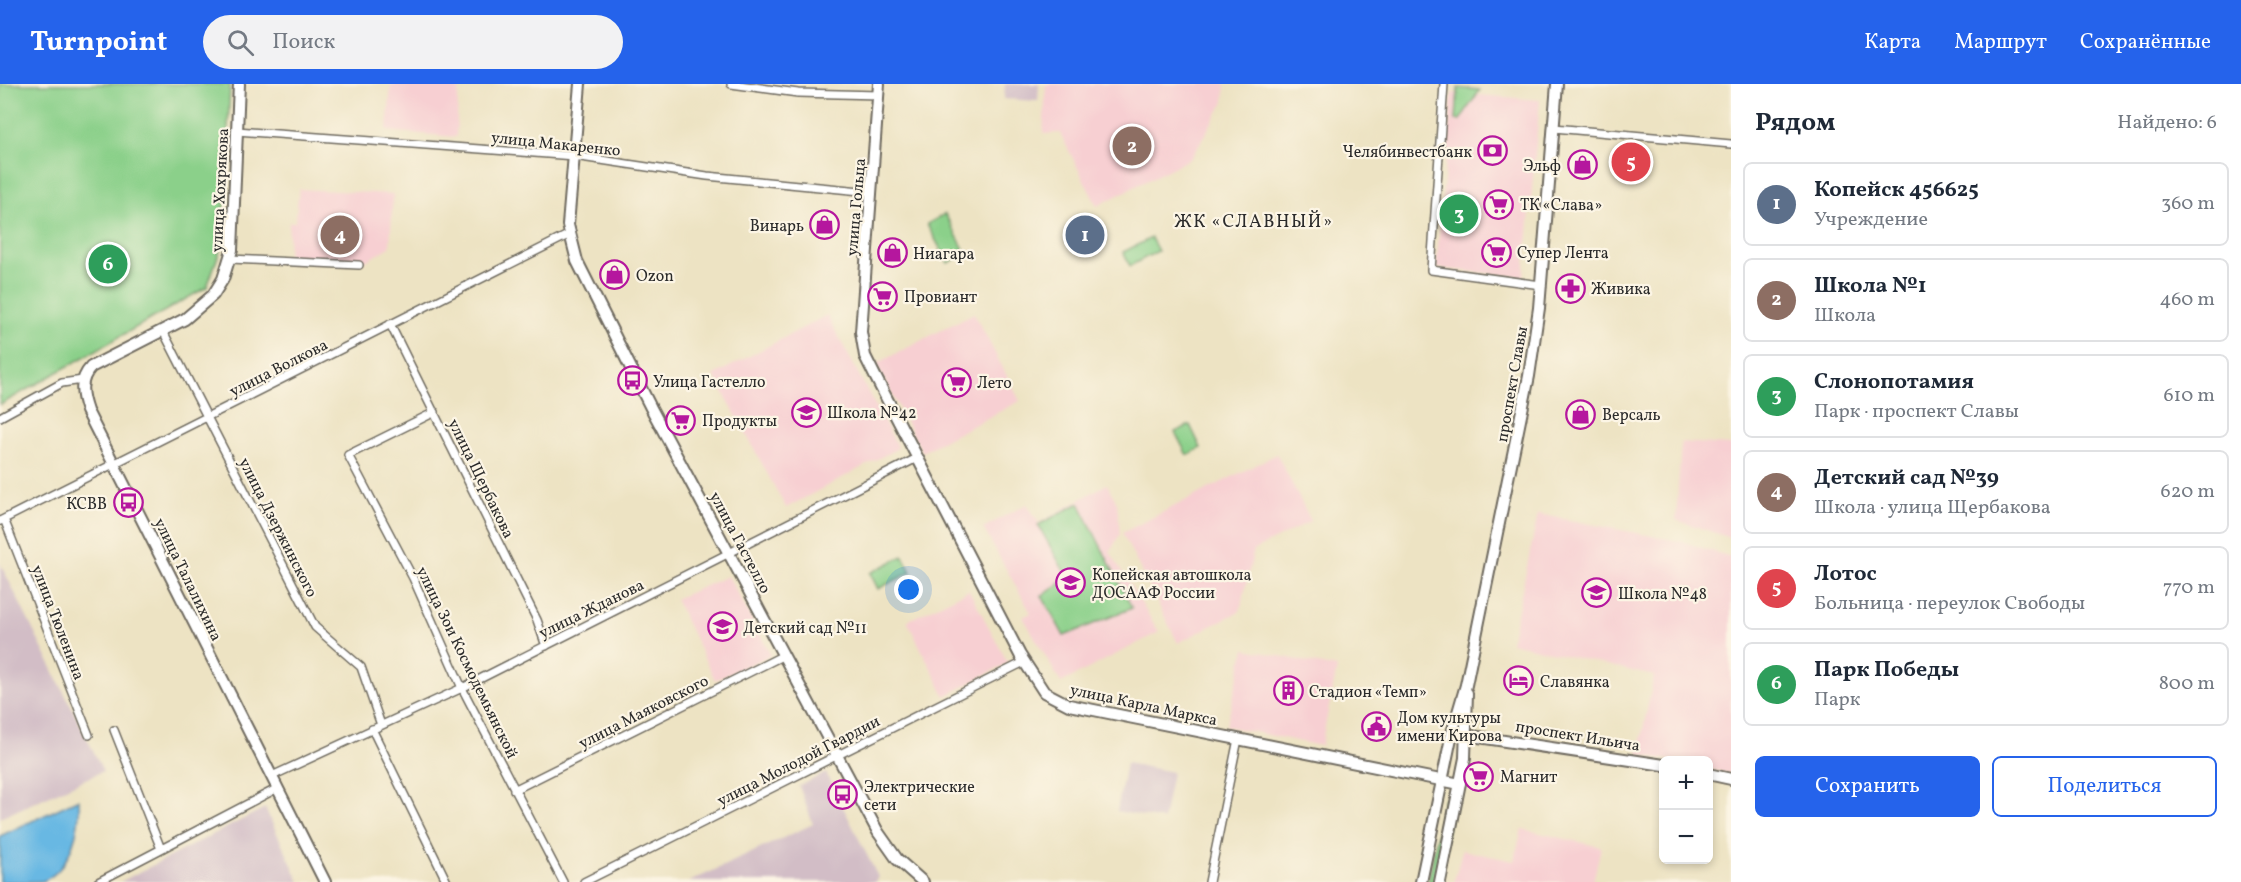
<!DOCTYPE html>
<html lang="ru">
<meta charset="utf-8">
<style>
:root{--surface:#fff;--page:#f2f2f3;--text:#1f2937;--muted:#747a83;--line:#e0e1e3;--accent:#2563eb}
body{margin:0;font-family:Vollkorn,serif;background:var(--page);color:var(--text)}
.controls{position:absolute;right:18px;bottom:18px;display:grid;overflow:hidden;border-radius:9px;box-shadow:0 3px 9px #0003}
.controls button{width:54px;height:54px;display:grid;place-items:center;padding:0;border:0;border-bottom:2px solid var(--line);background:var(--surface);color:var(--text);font:30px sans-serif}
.you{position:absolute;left:909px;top:506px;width:21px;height:21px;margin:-15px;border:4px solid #fff;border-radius:50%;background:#1a73e8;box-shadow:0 0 0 9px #1a73e833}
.badge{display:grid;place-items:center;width:39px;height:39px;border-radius:50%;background:var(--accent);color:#fff;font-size:20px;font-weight:700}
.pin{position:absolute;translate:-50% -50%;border:3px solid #fff;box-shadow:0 2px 6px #0006}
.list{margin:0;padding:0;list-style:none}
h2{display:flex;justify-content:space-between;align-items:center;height:78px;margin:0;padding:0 24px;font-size:26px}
h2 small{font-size:20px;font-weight:400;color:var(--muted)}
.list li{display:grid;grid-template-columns:39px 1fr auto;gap:18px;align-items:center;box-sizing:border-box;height:84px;margin:0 12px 12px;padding:0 12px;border:2px solid var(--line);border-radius:9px}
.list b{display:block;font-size:22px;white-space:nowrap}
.list p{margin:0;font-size:20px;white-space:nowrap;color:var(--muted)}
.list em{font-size:20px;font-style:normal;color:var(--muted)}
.actions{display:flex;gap:12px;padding:18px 24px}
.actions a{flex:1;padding:14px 0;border:2px solid var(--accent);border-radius:9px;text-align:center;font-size:21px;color:var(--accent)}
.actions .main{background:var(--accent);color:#fff}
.icon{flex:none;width:33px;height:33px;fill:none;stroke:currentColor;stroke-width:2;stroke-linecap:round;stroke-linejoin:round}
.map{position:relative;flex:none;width:1731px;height:798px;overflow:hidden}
header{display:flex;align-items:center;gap:36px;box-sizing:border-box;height:84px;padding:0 30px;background:var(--accent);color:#fff}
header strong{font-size:28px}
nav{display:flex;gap:33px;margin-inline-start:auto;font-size:21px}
.search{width:420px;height:54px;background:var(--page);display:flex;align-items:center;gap:15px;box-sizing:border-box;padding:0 21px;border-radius:33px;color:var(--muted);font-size:22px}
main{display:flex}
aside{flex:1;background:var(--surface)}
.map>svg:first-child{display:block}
</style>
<header>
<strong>Turnpoint</strong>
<div class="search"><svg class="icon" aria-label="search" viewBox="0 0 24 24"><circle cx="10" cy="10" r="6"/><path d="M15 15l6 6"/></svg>Поиск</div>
<nav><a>Карта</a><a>Маршрут</a><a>Сохранённые</a></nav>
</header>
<main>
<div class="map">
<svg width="1731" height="798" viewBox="0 0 1731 798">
<rect width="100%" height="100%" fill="#fcf5e5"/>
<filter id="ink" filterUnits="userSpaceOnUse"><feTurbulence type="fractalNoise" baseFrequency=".0167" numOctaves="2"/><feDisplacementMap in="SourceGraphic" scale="12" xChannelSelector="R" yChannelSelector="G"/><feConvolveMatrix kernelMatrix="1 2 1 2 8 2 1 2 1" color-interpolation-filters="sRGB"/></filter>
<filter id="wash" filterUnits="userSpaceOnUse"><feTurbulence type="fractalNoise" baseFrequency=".008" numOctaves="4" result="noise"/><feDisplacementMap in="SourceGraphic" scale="24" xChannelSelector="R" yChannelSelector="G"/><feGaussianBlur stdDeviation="1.35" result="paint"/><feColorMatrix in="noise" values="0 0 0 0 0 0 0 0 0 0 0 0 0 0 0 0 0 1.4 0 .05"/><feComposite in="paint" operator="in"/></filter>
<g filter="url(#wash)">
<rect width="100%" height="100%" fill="#ede3c3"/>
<path fill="#f7cfd2" d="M391,0H459L456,53L387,47Z
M1046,0H1225L1224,18L1191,74L1097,122L1060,49L1043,50Z
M1452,9L1540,16L1524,193L1436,184Z
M299,105L393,110L390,163L364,178L288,173L289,138H295Z
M974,229L1020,317L922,368L876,280Z
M827,231L898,364L786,424L714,291Z
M1681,358L1731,361V454L1676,436Z
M1277,370L1311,437L1254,466L1240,527L1178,559L1122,449Z
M1107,400L1117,419L1120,450L1110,468L1159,548L1061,599L1023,533L1031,529L983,444L1027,420L1039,439Z
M1538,430L1683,458L1731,473V690L1709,685L1708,676H1669L1638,670L1654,592L1511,559Z
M728,492L771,571L715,596L675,515Z
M969,506L1008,579L945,612L907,537Z
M1245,565L1337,584L1321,662L1226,642Z
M1522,745L1601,763L1593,798H1454L1462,766L1514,777Z"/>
<path fill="#d2bdc6" d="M1005,0H1039L1038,17L1004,15Z
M0,479L103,687L0,734Z
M1126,679L1172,688L1163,736L1117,727Z
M826,689L878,793L875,798H689L813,740L799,702Z
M265,724L300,798H120Z"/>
<path fill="#8bd08a" stroke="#5b7e5a" stroke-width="1.5" d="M0,0H230L223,158L207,203L0,321Z
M1458,4L1480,6L1460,36H1456Z
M945,130L966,169L948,179L927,140Z
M1151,154L1158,167L1130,182L1123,168Z
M1190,341L1201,364L1187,371L1175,348Z
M1079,419L1132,524L1064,552L1042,512L1068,494L1038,441Z
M903,472L911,488L878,505L870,489Z
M1444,715L1453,717L1437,798H1428Z"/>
<path fill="#68b8e3" stroke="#4a7287" stroke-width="1.5" d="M79,715C81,743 71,785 43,797C32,798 12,798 0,798V752Z"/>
</g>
<g filter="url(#ink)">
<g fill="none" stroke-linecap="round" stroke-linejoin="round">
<defs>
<path id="street" d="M731,0L798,9L879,11
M1444,0L1431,186L1541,201
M1554,44L1731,60
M237,47L574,72L707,92L871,108
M230,175L359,181
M390,240L537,536L546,562
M163,247L315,543L361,583L381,641
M435,328L348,371L413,494L462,604L563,798
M0,333L62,299L83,296
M4,435L89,651
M0,437L568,151
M372,645L447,798
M114,646L161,765
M272,692L462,604L919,373
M514,706L784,571
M98,798L278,704
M584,798L1024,578
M1209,798L1238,655"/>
<path id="secondary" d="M239,0L232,166L223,195L213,211L185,235L91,283C79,296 81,310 87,327L325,798
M580,0L568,141L577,177L651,324L878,748L897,775L923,798
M879,0L861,248L865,272L875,292L1020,571L1044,608L1069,621L1460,700
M1452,649L1664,681
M1708,690L1731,695
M1421,798L1452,649L1466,601L1529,292L1539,224L1557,0
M1440,798L1465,674L1467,609"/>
</defs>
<use href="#street" stroke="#6f6b60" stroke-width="10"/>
<use href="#secondary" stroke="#6f6b60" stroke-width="14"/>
<use href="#street" stroke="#fff" stroke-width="7"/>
<use href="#secondary" stroke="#fff" stroke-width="10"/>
</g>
</g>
<defs>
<symbol id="bank-ring" viewBox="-11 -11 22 22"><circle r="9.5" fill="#fcf5e5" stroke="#b5179e" stroke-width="1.5"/><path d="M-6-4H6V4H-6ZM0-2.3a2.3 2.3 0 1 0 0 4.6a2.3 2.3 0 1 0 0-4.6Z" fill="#b5179e"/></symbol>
<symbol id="shop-ring" viewBox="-11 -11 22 22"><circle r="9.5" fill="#fcf5e5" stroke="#b5179e" stroke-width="1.5"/><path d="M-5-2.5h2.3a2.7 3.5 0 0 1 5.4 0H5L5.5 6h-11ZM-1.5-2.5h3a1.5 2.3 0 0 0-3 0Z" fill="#b5179e"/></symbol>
<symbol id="supermarket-ring" viewBox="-11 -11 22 22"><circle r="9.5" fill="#fcf5e5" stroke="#b5179e" stroke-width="1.5"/><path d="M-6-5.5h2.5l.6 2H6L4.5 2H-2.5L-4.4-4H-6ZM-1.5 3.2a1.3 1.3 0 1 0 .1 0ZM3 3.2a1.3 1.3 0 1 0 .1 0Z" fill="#b5179e"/></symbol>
<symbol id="pharmacy-ring" viewBox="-11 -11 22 22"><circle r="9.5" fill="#fcf5e5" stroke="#b5179e" stroke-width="1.5"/><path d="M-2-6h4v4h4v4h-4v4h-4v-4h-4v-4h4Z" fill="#b5179e"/></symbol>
<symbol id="bus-ring" viewBox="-11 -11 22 22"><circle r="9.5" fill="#fcf5e5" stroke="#b5179e" stroke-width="1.5"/><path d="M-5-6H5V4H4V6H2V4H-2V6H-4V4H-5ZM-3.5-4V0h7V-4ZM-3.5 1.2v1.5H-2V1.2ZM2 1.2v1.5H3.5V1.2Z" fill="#b5179e"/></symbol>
<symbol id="school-ring" viewBox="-11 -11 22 22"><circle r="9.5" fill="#fcf5e5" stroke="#b5179e" stroke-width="1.5"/><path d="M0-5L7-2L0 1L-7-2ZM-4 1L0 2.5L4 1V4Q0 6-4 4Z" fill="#b5179e"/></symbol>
<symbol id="university-ring" viewBox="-11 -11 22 22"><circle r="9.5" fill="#fcf5e5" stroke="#b5179e" stroke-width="1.5"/><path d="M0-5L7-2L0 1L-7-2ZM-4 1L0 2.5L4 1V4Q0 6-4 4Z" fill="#b5179e"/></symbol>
<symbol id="hotel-ring" viewBox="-11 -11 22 22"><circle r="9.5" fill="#fcf5e5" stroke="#b5179e" stroke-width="1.5"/><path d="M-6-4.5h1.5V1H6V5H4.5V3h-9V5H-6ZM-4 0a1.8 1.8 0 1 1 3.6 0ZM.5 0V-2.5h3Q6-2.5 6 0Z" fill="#b5179e"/></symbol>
<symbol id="building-ring" viewBox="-11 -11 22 22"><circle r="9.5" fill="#fcf5e5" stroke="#b5179e" stroke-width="1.5"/><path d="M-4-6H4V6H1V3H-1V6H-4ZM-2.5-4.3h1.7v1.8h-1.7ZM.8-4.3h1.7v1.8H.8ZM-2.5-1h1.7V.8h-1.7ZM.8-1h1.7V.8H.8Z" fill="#b5179e"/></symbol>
<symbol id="civic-ring" viewBox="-11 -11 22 22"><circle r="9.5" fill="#fcf5e5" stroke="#b5179e" stroke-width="1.5"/><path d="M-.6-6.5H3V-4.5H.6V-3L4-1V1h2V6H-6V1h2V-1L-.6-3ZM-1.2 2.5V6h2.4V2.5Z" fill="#b5179e"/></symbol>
</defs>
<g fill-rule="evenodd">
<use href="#bank-ring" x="1476" y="50" width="33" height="33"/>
<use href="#shop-ring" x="1566" y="64" width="33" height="33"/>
<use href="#supermarket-ring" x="1482" y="104" width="33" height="33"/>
<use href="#shop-ring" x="808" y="124" width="33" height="33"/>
<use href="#supermarket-ring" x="1480" y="152" width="33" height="33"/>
<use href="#shop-ring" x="876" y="152" width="33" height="33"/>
<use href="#shop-ring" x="598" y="174" width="33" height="33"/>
<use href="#pharmacy-ring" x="1554" y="188" width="33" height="33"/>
<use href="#supermarket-ring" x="866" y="196" width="33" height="33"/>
<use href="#bus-ring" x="616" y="280" width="33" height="33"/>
<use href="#supermarket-ring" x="940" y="282" width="33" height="33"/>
<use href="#school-ring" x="790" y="312" width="33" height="33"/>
<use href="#shop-ring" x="1564" y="314" width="33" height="33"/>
<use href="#supermarket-ring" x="664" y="320" width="33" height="33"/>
<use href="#bus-ring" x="112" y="402" width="33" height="33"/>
<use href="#university-ring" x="1054" y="482" width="33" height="33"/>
<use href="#school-ring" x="1580" y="492" width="33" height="33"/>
<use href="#school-ring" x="706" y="526" width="33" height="33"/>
<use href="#hotel-ring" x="1502" y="580" width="33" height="33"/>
<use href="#building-ring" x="1272" y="590" width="33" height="33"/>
<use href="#civic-ring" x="1360" y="626" width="33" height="33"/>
<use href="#supermarket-ring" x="1462" y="676" width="33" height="33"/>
<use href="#bus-ring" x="826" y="694" width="33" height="33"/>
</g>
<g text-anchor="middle" stroke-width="4.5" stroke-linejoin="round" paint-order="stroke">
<g font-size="16" fill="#2b2b2b" stroke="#fcf5e5">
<text transform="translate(556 59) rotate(6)" y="6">улица Макаренко</text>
<text transform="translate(219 106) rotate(-87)" y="6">улица Хохрякова</text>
<text transform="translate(855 123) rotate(-85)" y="6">улица Гольца</text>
<text transform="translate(278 283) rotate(-27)" y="6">улица Волкова</text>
<text transform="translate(1511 300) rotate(-80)" y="6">проспект Славы</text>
<text transform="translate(482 394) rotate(64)" y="6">улица Щербакова</text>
<text transform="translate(279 443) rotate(63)" y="6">улица Дзержинского</text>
<text transform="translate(741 458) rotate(62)" y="6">улица Гастелло</text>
<text transform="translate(189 495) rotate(64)" y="6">улица Талалихина</text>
<text transform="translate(591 524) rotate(-26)" y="6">улица Жданова</text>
<text transform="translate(59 538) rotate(69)" y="6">улица Тюленина</text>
<text transform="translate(468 578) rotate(64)" y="6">улица Зои Космодемьянской</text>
<text transform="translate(1144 620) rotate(12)" y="6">улица Карла Маркса</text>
<text transform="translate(643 627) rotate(-27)" y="6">улица Маяковского</text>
<text transform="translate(1578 651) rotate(9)" y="6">проспект Ильича</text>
<text transform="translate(798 676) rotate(-27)" y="6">улица Молодой Гвардии</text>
</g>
<g font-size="16" fill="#2b2b2b" stroke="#fcf5e5" text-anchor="start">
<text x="1472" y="73" text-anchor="end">Челябинвестбанк</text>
<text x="1561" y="87" text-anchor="end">Эльф</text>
<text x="1520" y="126">ТК «Слава»</text>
<text x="804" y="147" text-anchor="end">Винарь</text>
<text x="1517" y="174">Супер Лента</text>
<text x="913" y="175">Ниагара</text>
<text x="636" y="197">Ozon</text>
<text x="1591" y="210">Живика</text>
<text x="904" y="218">Провиант</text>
<text x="653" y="303">Улица Гастелло</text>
<text x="977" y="304">Лето</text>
<text x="827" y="334">Школа №42</text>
<text x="1602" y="336">Версаль</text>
<text x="702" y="342">Продукты</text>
<text x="107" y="425" text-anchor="end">КСВВ</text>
<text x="1092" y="496">Копейская автошкола<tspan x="1092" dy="18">ДОСААФ России</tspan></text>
<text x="1618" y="515">Школа №48</text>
<text x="743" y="549">Детский сад №11</text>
<text x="1540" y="603">Славянка</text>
<text x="1309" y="613">Стадион «Темп»</text>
<text x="1397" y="639">Дом культуры<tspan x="1397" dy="18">имени Кирова</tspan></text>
<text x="1500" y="698">Магнит</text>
<text x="864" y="708">Электрические<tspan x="864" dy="18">сети</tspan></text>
</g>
<g font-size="18" letter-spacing="1.5" fill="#2b2b2b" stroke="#fcf5e5">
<text x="1254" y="143">ЖК «СЛАВНЫЙ»</text>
</g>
</g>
</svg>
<div class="controls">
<button>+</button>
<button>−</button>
</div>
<div class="you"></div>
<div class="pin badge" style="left:1085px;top:151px;background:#5c6f8a">1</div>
<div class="pin badge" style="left:1132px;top:62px;background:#8d6e63">2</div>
<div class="pin badge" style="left:1459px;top:130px;background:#2e9e5b">3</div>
<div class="pin badge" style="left:340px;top:151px;background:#8d6e63">4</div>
<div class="pin badge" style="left:1631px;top:78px;background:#e0444e">5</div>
<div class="pin badge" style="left:108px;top:180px;background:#2e9e5b">6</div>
</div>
<aside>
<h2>Рядом<small>Найдено: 6</small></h2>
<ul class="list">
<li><span class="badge" style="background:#5c6f8a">1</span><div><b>Копейск 456625</b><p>Учреждение</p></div><em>360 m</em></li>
<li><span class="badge" style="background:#8d6e63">2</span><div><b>Школа №1</b><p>Школа</p></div><em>460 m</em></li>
<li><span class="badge" style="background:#2e9e5b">3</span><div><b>Слонопотамия</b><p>Парк · проспект Славы</p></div><em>610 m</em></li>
<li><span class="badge" style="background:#8d6e63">4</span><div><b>Детский сад №39</b><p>Школа · улица Щербакова</p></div><em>620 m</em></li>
<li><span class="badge" style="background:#e0444e">5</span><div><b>Лотос</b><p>Больница · переулок Свободы</p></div><em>770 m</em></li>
<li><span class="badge" style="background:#2e9e5b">6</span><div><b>Парк Победы</b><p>Парк</p></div><em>800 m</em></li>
</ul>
<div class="actions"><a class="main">Сохранить</a><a>Поделиться</a></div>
</aside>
</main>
